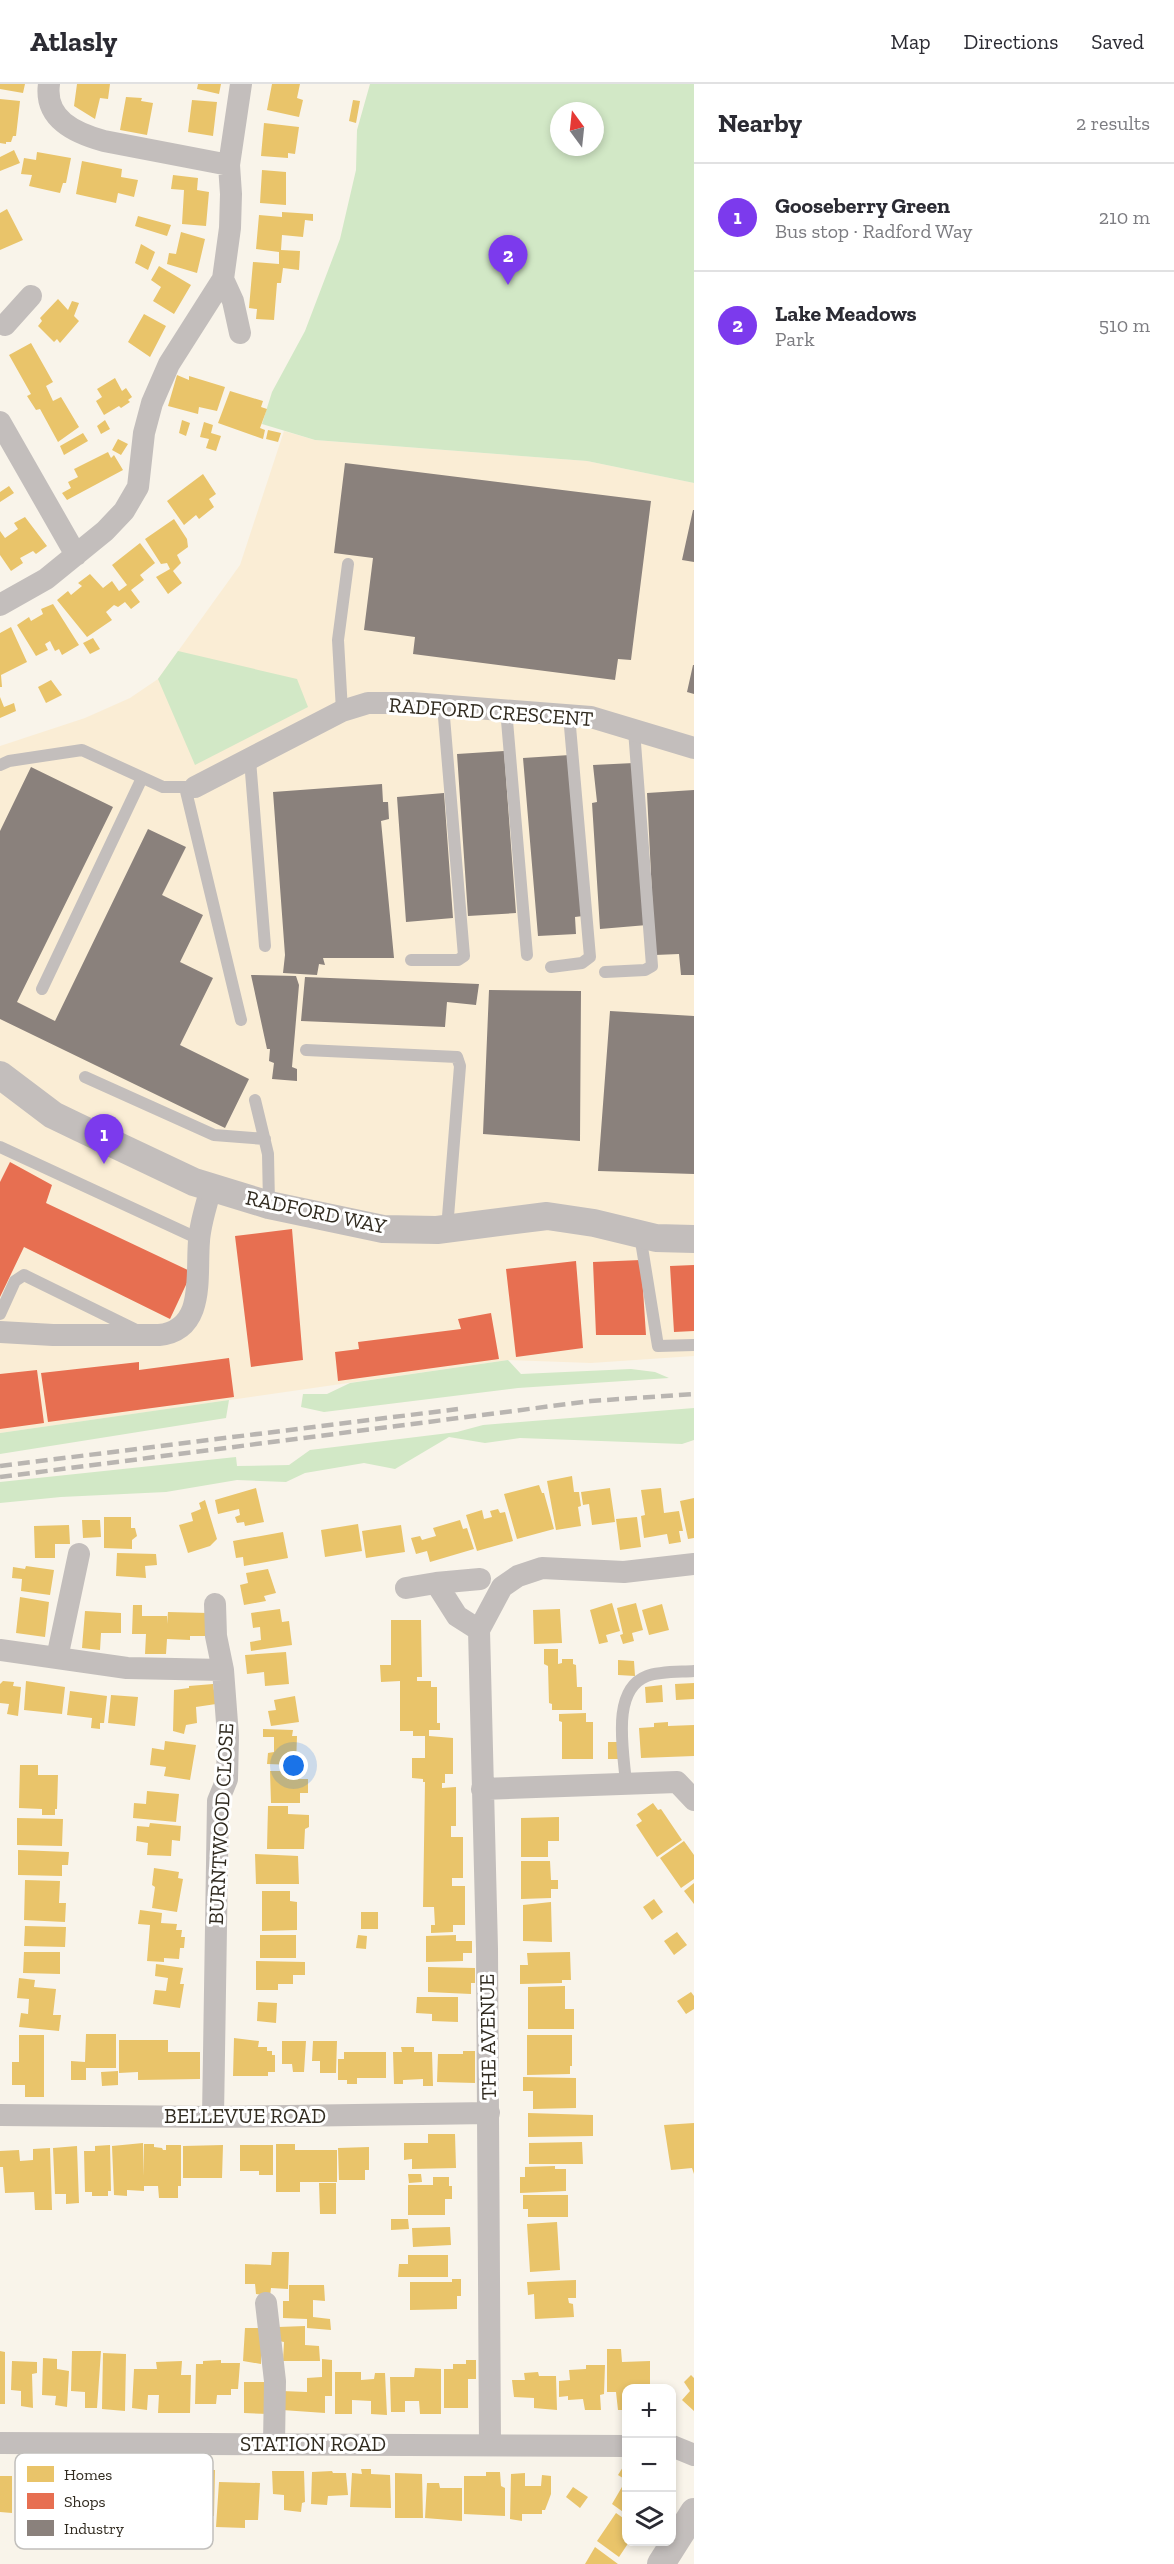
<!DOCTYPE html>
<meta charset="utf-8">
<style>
:root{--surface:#fff;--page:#f7f7f7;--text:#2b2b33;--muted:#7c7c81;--line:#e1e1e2;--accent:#7c3aed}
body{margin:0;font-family:"Zilla Slab",serif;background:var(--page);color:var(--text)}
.controls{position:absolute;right:18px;bottom:18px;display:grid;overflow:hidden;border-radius:12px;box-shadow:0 3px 9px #0003}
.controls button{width:54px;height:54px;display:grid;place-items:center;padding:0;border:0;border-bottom:2px solid var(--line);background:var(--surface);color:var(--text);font:30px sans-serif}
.compass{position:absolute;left:550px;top:18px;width:54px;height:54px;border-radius:50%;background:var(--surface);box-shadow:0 3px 9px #0003;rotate:345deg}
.you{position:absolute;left:294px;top:1682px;width:21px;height:21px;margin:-15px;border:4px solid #fff;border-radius:50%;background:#1a73e8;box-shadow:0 0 0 9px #1a73e833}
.badge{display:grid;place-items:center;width:39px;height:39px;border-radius:50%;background:var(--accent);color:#fff;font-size:20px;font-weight:700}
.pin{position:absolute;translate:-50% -50px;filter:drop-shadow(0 2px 3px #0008)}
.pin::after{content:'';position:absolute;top:32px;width:21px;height:18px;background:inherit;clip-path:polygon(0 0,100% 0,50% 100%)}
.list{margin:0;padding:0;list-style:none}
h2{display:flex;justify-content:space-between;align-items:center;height:78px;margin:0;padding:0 24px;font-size:26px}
h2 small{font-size:20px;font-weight:400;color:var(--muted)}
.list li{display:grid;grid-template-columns:39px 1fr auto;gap:18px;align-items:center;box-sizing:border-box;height:108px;padding:0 24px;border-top:2px solid var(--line)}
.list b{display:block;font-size:22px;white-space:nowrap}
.list p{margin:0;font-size:20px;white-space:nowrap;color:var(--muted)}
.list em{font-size:20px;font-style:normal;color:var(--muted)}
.icon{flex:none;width:33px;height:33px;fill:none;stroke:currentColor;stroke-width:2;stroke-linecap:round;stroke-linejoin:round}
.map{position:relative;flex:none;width:694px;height:2480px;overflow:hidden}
header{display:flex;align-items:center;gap:36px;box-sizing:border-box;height:84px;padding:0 30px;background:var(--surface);border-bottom:2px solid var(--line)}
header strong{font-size:28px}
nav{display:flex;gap:33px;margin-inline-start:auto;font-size:21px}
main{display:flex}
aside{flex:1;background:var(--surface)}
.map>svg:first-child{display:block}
</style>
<header>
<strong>Atlasly</strong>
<nav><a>Map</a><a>Directions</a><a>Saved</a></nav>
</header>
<main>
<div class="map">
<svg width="694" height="2480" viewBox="0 0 694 2480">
<rect width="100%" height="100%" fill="#f9f4ea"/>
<path fill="#faedd5" d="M284,347L315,356L587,377L694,399V1272L591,1279L508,1276L0,1349V662L85,634L130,614L158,595L240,481Z"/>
<path fill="#d2e8c6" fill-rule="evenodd" d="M370,0H694V399L587,377L315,356L262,340L272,308L305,247L340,155L356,86L357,46ZM559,27H595V63H559Z
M178,567L297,595L308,623L195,681L158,595Z
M508,1276L521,1290L631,1285L655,1288L669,1294L518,1304L324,1328L301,1323L303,1310H327L350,1299Z
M229,1316L226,1334L0,1370V1349Z
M694,1324V1356L682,1360L520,1354L485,1359L449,1353L395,1385L364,1379L305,1389L286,1398L237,1396L166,1408L61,1413L0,1419V1398L236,1373L237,1382L289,1381L310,1366L457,1348L483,1341Z"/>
<path fill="#e9c46a" d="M0,0H25L23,9L0,5Z
M77,0H110L108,15L100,14L95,35L74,22Z
M198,0H221L219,10L197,5Z
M272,0H300L297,14L303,16L299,33L267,26Z
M126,13L142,14L141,17L153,19L147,51L120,46Z
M0,15L20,17L16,52H13L11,58H6V60L0,59Z
M192,16L217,18L213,52L188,48Z
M353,16L360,17L356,39L349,37Z
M264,39L299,43L295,70L288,69V74L261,72Z
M14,66L20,79L0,87V73Z
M37,68L71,74L66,99H63L60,109L29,102L32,91L21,90L24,74L36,76Z
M82,77L122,85L121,93L138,96L134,113L118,109L116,119L76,110Z
M262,86L286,88V121L260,119Z
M173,91L198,94L197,106L209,108L206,142L182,140L184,106L171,105Z
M7,125L23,156L0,166V129Z
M282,128L313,130V137L305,136L303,153L282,151L281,166L300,167L299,186L283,184L281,199H277L274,236L256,235L257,225L249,224L253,178L279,180V168L256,165L259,131L282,133Z
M138,132L171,141L167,152L135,142Z
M181,148L205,155L197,189L167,180L169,169L176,170Z
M141,160L155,168L148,186L135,179Z
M159,182L191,201L174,230L153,217L161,203L151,196Z
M58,215L68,226L72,217L79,219L74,232L79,237L60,259L57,255L54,258L38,242L42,237L40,234Z
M144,230L166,242L150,273L128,258Z
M31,259L53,298L46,302L53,317L61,313L79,343L58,358L40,325L36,326L27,312L31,310L9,271Z
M177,291L189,296V292L225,303L217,327L199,323L198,330L168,322Z
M115,294L122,307L126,304L132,313L128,316L130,318L121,324L119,322L104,331L96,317L102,313L97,305Z
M230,307L263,317L261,323L267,325L260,344L265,346L263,355L218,339Z
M105,336L110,345L101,350L97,342Z
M182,336L190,339L186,352L179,349Z
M204,338L213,341L211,349L221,352L216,367L206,364L209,355L200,353Z
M268,346L281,349L278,358L266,355Z
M83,349L88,357L64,371L60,362Z
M118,355L128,360L121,371L112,366Z
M108,368L111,374L114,371L123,386L67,416L62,409L71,404L68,398L78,393L74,385Z
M203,390L216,410L209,415L214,423L199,435L196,431L184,441L167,417Z
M9,402L14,409L0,418V408Z
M25,433L47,462L36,470L33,467L20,474L23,479L11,487L0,471V447L5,454L18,445L14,439Z
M174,435L187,455L188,463L177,471L181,479L173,487L182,499L168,510L156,493L170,485L167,479L161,480L145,455Z
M140,459L155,479L140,491L144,496L131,506L140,518L131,525L125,518L118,523L114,521L106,528L112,536L87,553L57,516L68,507L71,511L82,502L78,499L90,490L103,504L112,497L119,507L127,501L112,481Z
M53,520L79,561L62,571L59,565L55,567L50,557L45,560L48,566L36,572L17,541L29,533L31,537L43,530L41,525Z
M11,543L27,578L1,591L2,603H0V549Z
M93,554L100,565L90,570L83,559Z
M51,596L62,611L46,619L38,603Z
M0,613L4,623L14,619L16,627L0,634Z
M572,1392L574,1408H579L581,1422L578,1423L581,1442L556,1446L547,1397Z
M539,1401L542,1409H544L554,1445L517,1455L504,1410Z
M256,1404L264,1438L245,1442L244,1438L237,1439L235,1433L240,1431L239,1425L218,1430L215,1416Z
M610,1404L615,1438L592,1441L589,1420L583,1421L581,1408Z
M661,1404L664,1429L679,1427L683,1447H679L681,1458L669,1460L667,1450L644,1454L641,1432L645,1431L641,1406Z
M694,1414V1454L688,1455L680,1417Z
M205,1416L217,1455L210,1462L188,1469L179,1441L193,1437L191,1429L201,1425L199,1419Z
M498,1425L500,1429L505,1428L513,1457L477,1467L466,1431L482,1426L484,1435L492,1433L490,1427Z
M104,1433H131V1444H135L137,1452L132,1456V1465L104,1464Z
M637,1433L641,1463L620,1466L616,1435Z
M82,1436H100L101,1453L83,1454Z
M460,1436L463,1445L467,1444L474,1465L430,1478L427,1467L416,1470L411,1454L420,1452L422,1456L436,1452L433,1444Z
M358,1440L362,1467L325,1473L321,1446Z
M69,1441L70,1460H55V1474H35L34,1442Z
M401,1441L405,1468L366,1474L362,1447Z
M283,1448L288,1474L244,1482L243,1473L236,1474L233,1457Z
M117,1469L156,1470L157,1481L145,1482L146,1494L116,1492Z
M26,1482L54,1486L50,1511L21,1507L22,1495L12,1494L13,1483L25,1485Z
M268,1485L276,1509L264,1512L266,1517L244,1521L240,1501L248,1499L246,1489Z
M20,1513L49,1518L45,1553L16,1549Z
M612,1519L620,1547L606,1551L608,1558L599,1560L590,1526Z
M636,1519L643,1546L632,1549L634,1557L623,1560L620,1551L623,1550L617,1524Z
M662,1520L669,1546L649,1551L642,1526Z
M133,1521H142V1532H167V1540L168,1528L208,1529L207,1552H190V1556L167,1555L166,1570H145L146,1550H132Z
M280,1525L282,1538L289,1537L292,1561L251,1567L250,1558L261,1556L260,1543L253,1544L251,1529Z
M560,1525L562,1559L534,1560L533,1526Z
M85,1527L121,1529V1549H101L100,1566L82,1564Z
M391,1536H421L422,1593H417V1597H431V1603H437V1639H440V1646H429V1652L453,1654V1690H445V1699H442V1704L456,1703V1742H451V1753H463V1794H452V1802H465V1841H453V1848L431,1849V1841H435L434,1823H423L425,1698H423V1695L412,1694V1674H425V1652H413V1647H400V1597L381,1598L380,1581H391Z
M544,1565H558V1580L562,1579V1575H573V1580L576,1581L577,1603H582V1626H552V1620L549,1619L548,1582L544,1580Z
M286,1568L289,1600L265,1602L264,1588L247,1590L245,1571Z
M618,1576L634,1577L635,1592L618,1591Z
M3,1597L14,1598L13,1602L21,1603L18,1632L7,1630L9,1620L0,1619V1600Z
M26,1597L65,1603L62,1630L24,1626Z
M694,1599V1615L676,1616L675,1600Z
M213,1600L216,1620L196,1623L197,1639L186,1641L184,1650L173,1647L174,1606L189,1604V1602Z
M662,1601L663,1618L646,1619L645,1603Z
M70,1607L107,1612L104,1639H100V1645L91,1644L92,1634L67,1631Z
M111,1611L138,1613L135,1642L108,1639Z
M295,1612L299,1638L271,1642L268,1627L276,1626L274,1616Z
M586,1629V1638H593V1675H562V1638L559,1637V1630Z
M668,1638V1642L694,1641V1672L641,1674L639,1644L654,1643V1639Z
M263,1645L293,1646L292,1652H297L296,1681L267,1680L268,1669L274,1668V1653H263Z
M165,1657L196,1661L190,1696L164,1692L166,1683L150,1681L152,1664L164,1666Z
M608,1658H618V1675H608Z
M20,1681H38V1691H58L57,1725H55V1731H42V1725L19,1724Z
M270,1687H300V1695H308V1709H300V1719H271Z
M147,1707L179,1710L176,1738L133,1734L134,1719L146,1720Z
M653,1719L658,1726L661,1725L682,1756L657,1773L636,1741L642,1737L637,1730Z
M268,1722H288V1730L309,1731V1743L305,1745L304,1765H267Z
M559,1733V1757H548V1773H521V1734Z
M17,1734L63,1735L62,1762L17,1761Z
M150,1739L181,1742L180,1757L172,1756L171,1772L147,1771L148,1759L136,1757L137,1742L149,1743Z
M684,1757L694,1771V1795L681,1804L660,1774Z
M18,1766L69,1768L68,1781H62V1792L18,1791Z
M255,1770L298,1772L299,1800H256Z
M521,1777H550L551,1796H558V1805H551V1814L521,1815Z
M154,1784L179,1788L178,1794L183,1795L177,1828L152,1824L155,1803L152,1801Z
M25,1796L60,1797L59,1819H66L65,1838L24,1836Z
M694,1799V1820L684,1807Z
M262,1807H290V1817L297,1818V1846L262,1847Z
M654,1815L663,1828L652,1836L643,1823Z
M551,1818L552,1858L523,1857V1821Z
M140,1826L162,1829L161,1839L177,1840L176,1846H182L181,1853H185L184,1864H180L179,1875L164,1874V1878L147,1877L150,1841L138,1840Z
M361,1828H378V1845H361Z
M25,1842L66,1843L65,1863L24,1862Z
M677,1848L687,1861L674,1871L664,1857Z
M260,1851H296V1874H260Z
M358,1851L367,1852L366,1865L356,1864Z
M456,1851V1857H472V1869H463V1877L426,1878V1852Z
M24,1868H60V1890L23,1889Z
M570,1868L571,1896H562V1899L520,1900V1881H528L527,1869Z
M256,1877L305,1878V1891H293V1900H278V1906H256Z
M156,1880L183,1884L180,1900H184L180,1924L153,1920L155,1906L166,1907L168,1894L155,1892Z
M428,1883L475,1884V1899H471V1910L428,1908Z
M19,1894L35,1896L34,1903L56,1905L53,1931H61L59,1947L19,1943L21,1929L28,1930L29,1915L17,1914Z
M565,1902V1925H574V1945H528V1903Z
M691,1908L694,1912V1925L686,1930L677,1917Z
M417,1913H458V1938L432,1937V1930L416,1929Z
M258,1918L277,1919L276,1939L257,1937Z
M86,1950H116V1984H86V1996H71V1977L85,1978Z
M19,1951H44V2013H25V2001H12V1978H19Z
M527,1951H572V1982H570V1990L527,1991Z
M234,1954L259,1957L258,1963H267V1967H272V1971H275V1988H268V1992H233Z
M119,1956H168V1968H200V1995L138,1996V1988L119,1989Z
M282,1957H306L304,1988H293L292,1980H282Z
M313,1957H337L336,1989H320V1977H312Z
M401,1963H414V1968H432L433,2002H423V1995L403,1996V2000H394L393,1968H402Z
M463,1967H475V1999L437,1998L438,1970H463Z
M344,1968H386V1994H357V2000H347V1996H338V1975H344Z
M118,1987V2001L102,2002L101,1988Z
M523,1993L576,1994V2024L533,2025V2007H523Z
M528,2029L593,2031V2052L528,2053Z
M694,2039V2090L692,2084L671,2086L664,2041Z
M428,2050H455L456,2084L412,2085V2075L404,2076V2059H428Z
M582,2058L583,2080H529V2059Z
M143,2059L144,2092V2060H154V2063L162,2064L163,2066H166V2061H181V2102H178V2114H159L158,2102H144V2107L127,2106V2112L114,2111L112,2062Z
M276,2060H295V2066H337V2098H300V2108H276Z
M110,2061L111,2107H108V2112H92V2108H85L84,2067H95V2062Z
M223,2061L222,2094H183V2062Z
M240,2061H273V2091H259V2087H240Z
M77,2062L79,2119L66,2120V2110H55L53,2064Z
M369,2063V2086H365V2096H339L338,2064Z
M50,2064L52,2126H35L34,2108L5,2109L3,2083H0V2067L19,2066L20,2077L33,2076V2065Z
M555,2082V2085H566V2107L520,2109V2093H525V2083Z
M408,2090H421L422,2098L409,2099Z
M433,2093H449V2102H452V2115H445V2131H408V2101H433Z
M319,2099H336V2130H320Z
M523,2111H568V2133H528V2125H523Z
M391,2135H408L409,2145L391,2146Z
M557,2138L560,2186L530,2188L527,2140Z
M450,2143L451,2161L413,2163L412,2144Z
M272,2168H289L288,2205L271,2204L270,2212L256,2210L255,2200H245V2180L271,2181Z
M408,2171H448V2193H398L399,2180H408Z
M452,2195H461V2212H457V2225L410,2226V2198H452Z
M576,2196V2214H568L569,2219L573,2220L574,2233L535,2235L534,2210L528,2211L527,2198Z
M289,2201H324L325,2217L313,2216V2233L330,2235L331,2246L307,2244V2235L283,2234V2217H289Z
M305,2242V2261L319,2262L320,2277H283L284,2258L279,2257L278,2243Z
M245,2244H261V2280L243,2277Z
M607,2265H621L622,2278L650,2277V2304H626V2326H618L616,2308H607Z
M0,2267L5,2268V2320H0Z
M72,2267H101L97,2324H85V2308L71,2307Z
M103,2269L126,2270L125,2327L102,2325Z
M43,2274L57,2275V2285L69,2287L67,2323L55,2321L56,2312L42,2311Z
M322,2275L332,2276V2312H325V2329L282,2326V2307L307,2308V2294L322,2293Z
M221,2276V2279H240L238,2305H231V2311H217L216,2320H195L196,2280H203V2277Z
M466,2276H476V2295H468V2324H444V2285H453V2280H466Z
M12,2277L37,2278V2289L32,2290L33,2324L21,2322V2307L11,2306Z
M182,2277L181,2291H191L190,2329H158L159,2311H148L147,2326L132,2324L134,2285H157L156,2278Z
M586,2281H605L604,2310L600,2311L601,2326H585L583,2315L568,2316V2312L559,2313V2297L570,2296L569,2286L586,2285Z
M415,2284L441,2285V2330H420L419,2317H405V2328H391L390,2293H414Z
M335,2288H361V2296L374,2295L375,2289H385L387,2331L371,2330V2317L352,2316V2330H335Z
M538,2288L539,2292H556L557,2326L534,2324V2314L514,2313L512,2296H525L524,2289Z
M691,2291L694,2294V2327L682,2316L690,2307L684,2298Z
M244,2298H268V2330L244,2329Z
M626,2378V2430L612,2420L626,2396L618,2391Z
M186,2385L215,2386L214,2432H198L197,2439L187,2440V2433H184Z
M361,2385H371V2390L390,2391L391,2424L350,2423L352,2389L362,2390Z
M272,2387H304L305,2418L302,2419L301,2428L284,2426V2411L273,2410Z
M332,2387L333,2389H346L348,2411L328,2412L327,2421L311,2420L312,2388Z
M486,2388H500L501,2402L505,2404V2432L464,2430V2392H486Z
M395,2389L422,2390L423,2434H395Z
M525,2389V2402H541L542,2391L551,2392V2410L545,2426H542V2430H522V2437L510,2435L511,2390Z
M0,2392H12V2429L0,2428Z
M219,2398L260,2399L258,2436H245V2444L216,2443Z
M427,2399H439L440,2404H462V2437L425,2434Z
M573,2403L588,2413L580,2424L566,2413Z
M616,2429L626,2436V2458H629L619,2473L597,2457Z
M595,2463L618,2480H585Z"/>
<path fill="#e76f51" d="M10,1078L52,1101L46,1119L192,1188L170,1235L24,1163L0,1213V1098Z
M292,1145L303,1276L251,1283L235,1152Z
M641,1176L646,1251H596L593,1178Z
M576,1177L583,1264L516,1273L506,1185Z
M694,1181V1247L674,1248L670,1182Z
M491,1229L499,1275L338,1297L335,1268L359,1265L358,1258L461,1245L458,1235Z
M229,1274L234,1313L48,1338L41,1289L139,1278V1286Z
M37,1286L44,1339L0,1345V1290Z"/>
<path fill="#8a817c" d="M345,379L651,417L631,576L618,575L615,596L413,570L415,553L364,546L373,474L334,469Z
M693,426H694V478L682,476Z
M693,581H694V610L687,608Z
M504,667L516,829L468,832L457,670Z
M570,671L583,832L575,833L576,850L538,852L523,674Z
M634,679L647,841L600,845L592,719L597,718L593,681Z
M31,683L113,723L17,918L55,937L148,745L186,763L162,811L203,831L180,878L213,894L180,961L249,995L225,1044L0,935V747Z
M382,700L383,718H388L389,735L381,737L394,874H323L325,881L319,880L317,891L283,889L285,871L273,708Z
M694,706V891H681L679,870L655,871L647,709Z
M444,709L453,834L406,838L397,713Z
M251,891L296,892L299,901L292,983L297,985V997L272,995L274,979L269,977L270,965H267Z
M305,893L479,900L476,921L447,918L445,943L301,937Z
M489,906L581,907L580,1057L483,1050Z
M610,927L694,932V1090L598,1087Z"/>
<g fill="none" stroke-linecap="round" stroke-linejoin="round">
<path stroke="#c3bebc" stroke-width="12" d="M506,625L527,871
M342,627L338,556L348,480
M250,676L265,862
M0,681L9,677L82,666L163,703H191
M185,703L241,936
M411,876H458L464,872L443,621
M551,883L582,879L590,873L569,631
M605,888L645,886L652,882L634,646
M42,905L142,694
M306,966L457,973L460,982L447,1145
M85,993L214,1051L265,1055
M255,1016L268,1070L269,1120
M0,1063L199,1155
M640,1151L658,1262L694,1261
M0,1230L15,1197L24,1191L136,1246
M626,1700C624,1669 610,1606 647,1592C660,1587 680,1588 694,1587"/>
<path stroke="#c3bebc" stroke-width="22" d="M49,0C44,35 75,49 104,57L229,81
M223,195L233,217L240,249
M5,241L31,212
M0,338L76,471
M0,521L46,495L105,447L124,427L138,403L144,349L152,319L169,280L223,195L230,144L231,110L229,81L241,0
M195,703L342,627L368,619H412L591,633L694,664
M0,1248L53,1251H159C206,1246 196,1192 199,1157C200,1139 207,1120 211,1103
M436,1499L457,1532L479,1546L502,1503L518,1492L542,1484L624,1488L694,1480
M406,1504L436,1499L480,1495
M479,1546L487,1865L490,2360
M0,1566L127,1584L223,1586
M57,1574L79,1470
M482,1705L677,1698L694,1716
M0,2031L213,2033L489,2029
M213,2033L218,1717L227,1695L228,1652L223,1586L216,1552L215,1520
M266,2219L275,2297L274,2360
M0,2359L626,2362
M672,2362L694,2371"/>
<path stroke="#c3bebc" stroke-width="28" d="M0,991L53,1031L80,1044L194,1098L269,1121L383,1145L437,1146L547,1132L594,1139L656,1154L694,1155
M661,2480L694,2428"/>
<path stroke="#b9b5b1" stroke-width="4.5" stroke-dasharray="12 6" stroke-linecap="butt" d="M0,1382L458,1325
M0,1393L591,1317L694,1310"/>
</g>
<g text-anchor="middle" stroke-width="6" stroke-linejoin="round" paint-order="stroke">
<g font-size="21" fill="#302a1f" stroke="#fff">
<text transform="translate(491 628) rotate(4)" y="7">RADFORD CRESCENT</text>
<text transform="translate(316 1128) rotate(12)" y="7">RADFORD WAY</text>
<text transform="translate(221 1740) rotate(-87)" y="7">BURNTWOOD CLOSE</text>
<text transform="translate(488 1953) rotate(-91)" y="7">THE AVENUE</text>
<text x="245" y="2039">BELLEVUE ROAD</text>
<text x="313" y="2367">STATION ROAD</text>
</g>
</g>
<rect x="15" y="2369" width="198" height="96" rx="9" fill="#fff" stroke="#c1bfbc" stroke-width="1.5"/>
<rect x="27" y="2382" width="27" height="16" fill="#e9c46a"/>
<rect x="27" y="2409" width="27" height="16" fill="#e76f51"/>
<rect x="27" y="2436" width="27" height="16" fill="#8a817c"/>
<g font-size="16" fill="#302a1f">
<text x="64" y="2396">Homes</text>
<text x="64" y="2423">Shops</text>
<text x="64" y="2450">Industry</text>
</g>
</svg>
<div class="controls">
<button>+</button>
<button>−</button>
<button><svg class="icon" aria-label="layers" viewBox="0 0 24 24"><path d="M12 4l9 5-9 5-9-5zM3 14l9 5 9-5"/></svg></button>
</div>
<svg class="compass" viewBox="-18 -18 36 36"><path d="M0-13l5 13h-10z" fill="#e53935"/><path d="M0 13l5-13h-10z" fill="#7c7c81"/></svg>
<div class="you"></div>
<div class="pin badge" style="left:104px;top:1080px">1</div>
<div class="pin badge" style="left:508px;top:201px">2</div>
</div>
<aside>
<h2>Nearby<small>2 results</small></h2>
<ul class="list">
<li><span class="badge">1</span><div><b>Gooseberry Green</b><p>Bus stop · Radford Way</p></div><em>210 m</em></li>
<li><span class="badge">2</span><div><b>Lake Meadows</b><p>Park</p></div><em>510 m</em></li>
</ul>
</aside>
</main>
